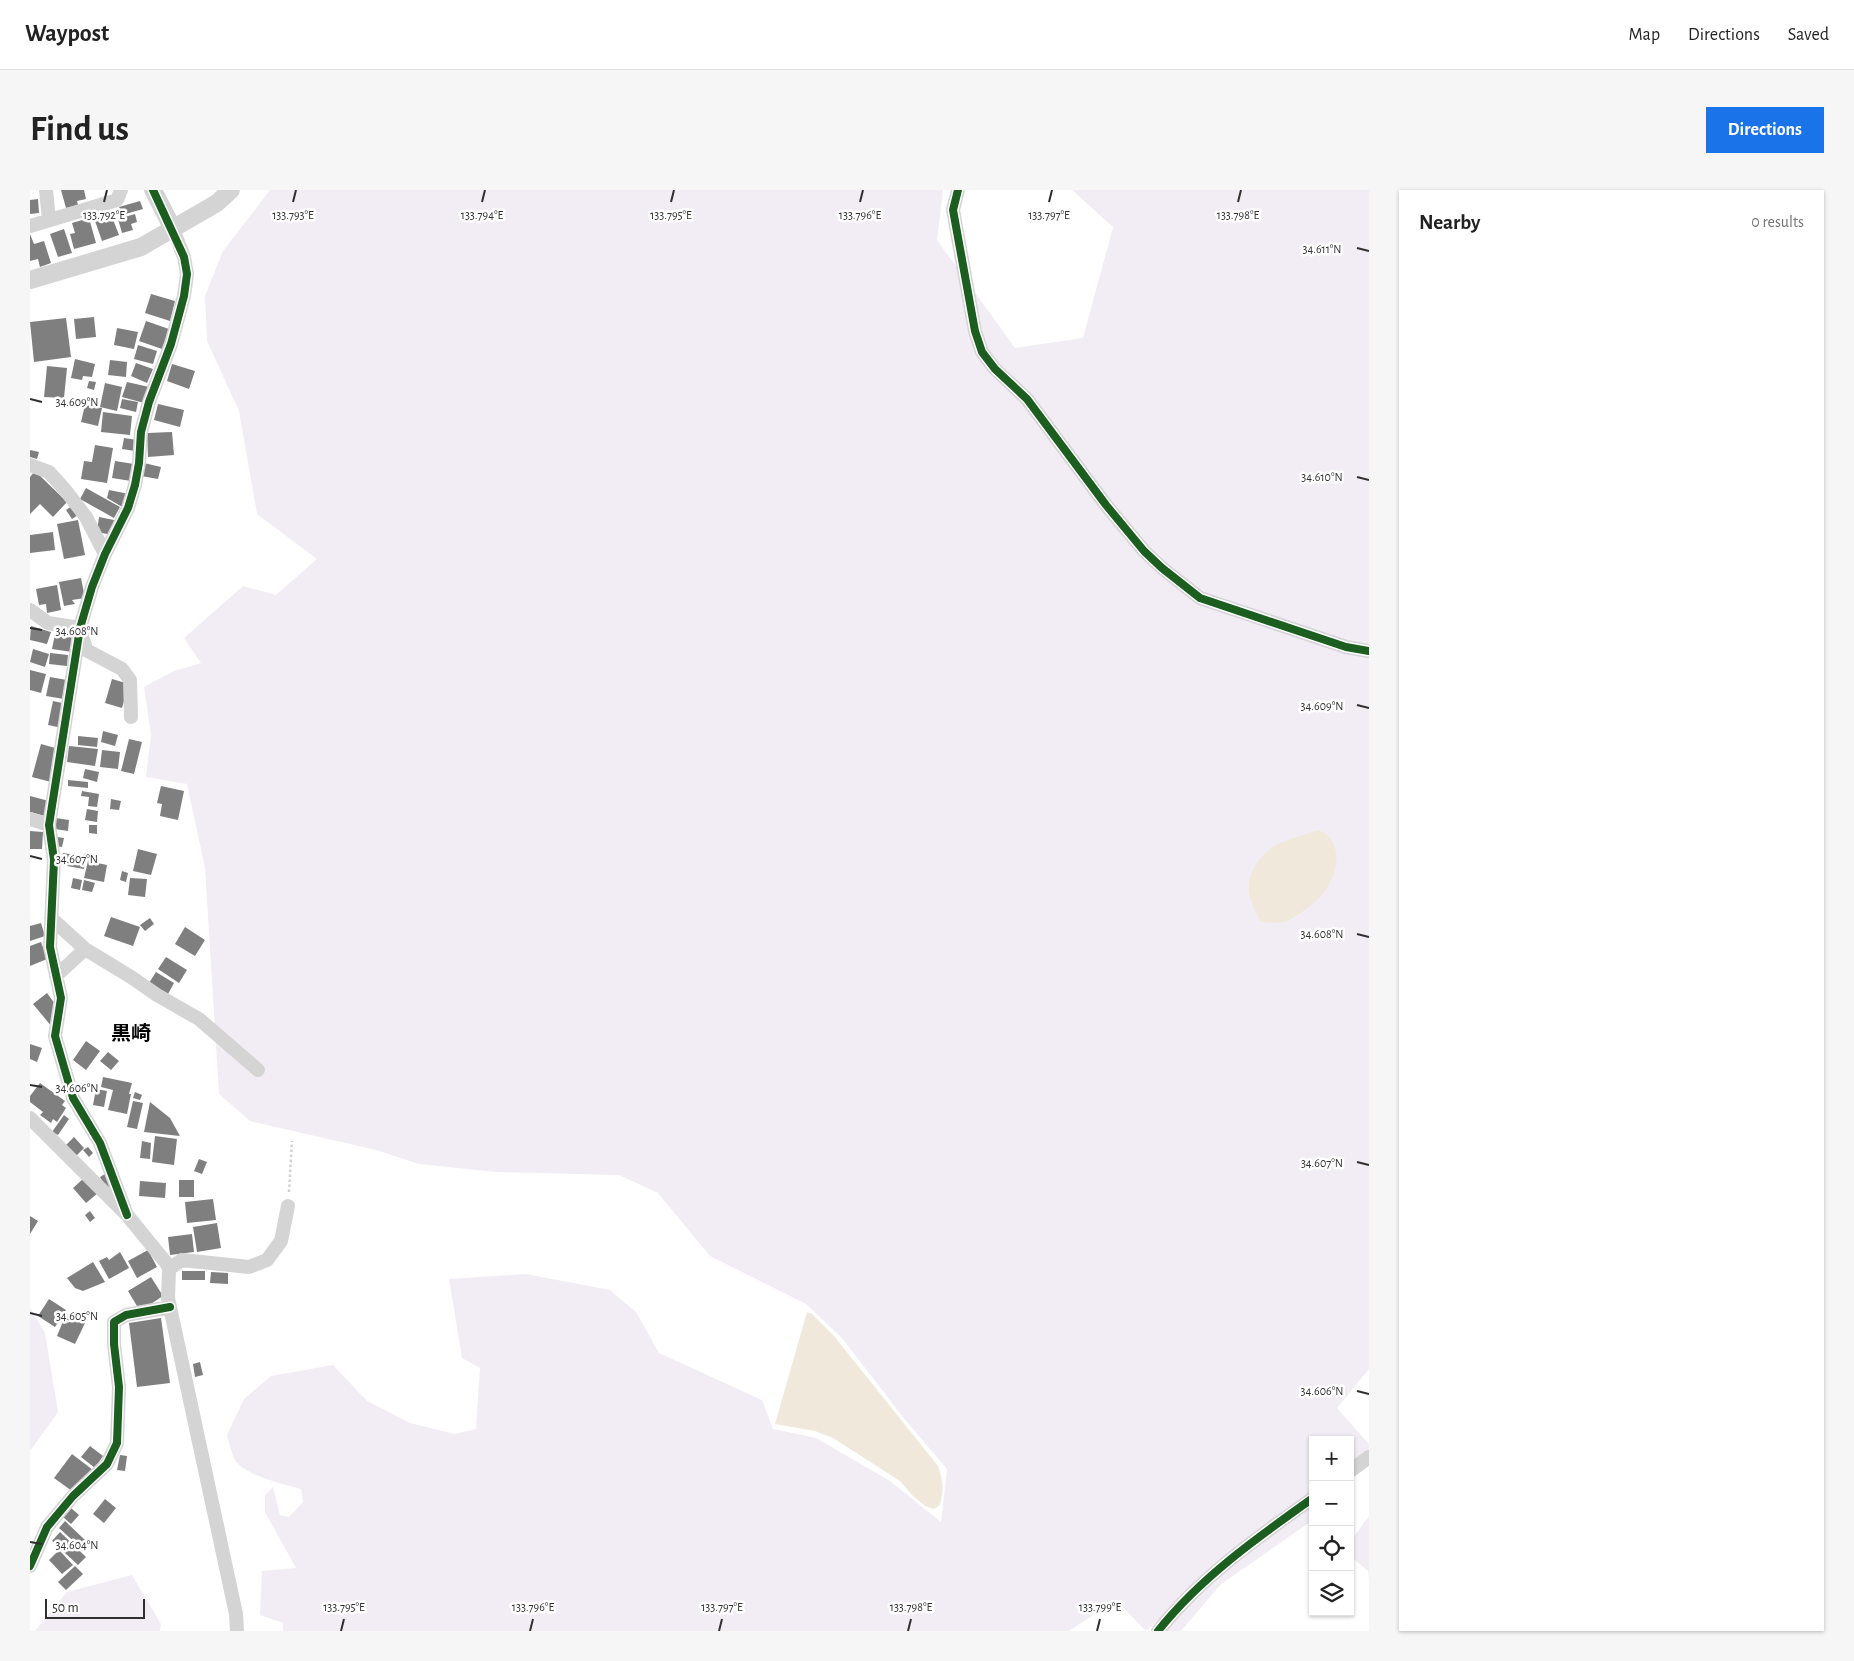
<!DOCTYPE html>
<meta charset="utf-8">
<style>
:root{--surface:#fff;--page:#f6f6f6;--text:#222;--muted:#767676;--line:#e0e0e0;--accent:#1a73e8}
body{margin:0;font-family:"Alegreya Sans","Noto Sans JP",sans-serif;background:var(--page);color:var(--text)}
.controls{position:absolute;right:15px;bottom:15px;display:grid;overflow:hidden;border-radius:0px;box-shadow:0 1px 4px #0004}
.controls button{width:45px;height:45px;display:grid;place-items:center;padding:0;border:0;border-bottom:1px solid var(--line);background:var(--surface);color:var(--text);font:25px sans-serif}
.scale{position:absolute;left:15px;bottom:12px;width:100px;box-sizing:border-box;padding-left:5px;border:2px solid #2f2f2f;border-top:0;font-size:14px;line-height:18px;white-space:nowrap;color:#2f2f2f;-webkit-text-stroke:4px #fff;paint-order:stroke}
.list{margin:0;padding:0;list-style:none}
h2{display:flex;justify-content:space-between;align-items:center;height:65px;margin:0;padding:0 20px;font-size:21px}
h2 small{font-size:16px;font-weight:400;color:var(--muted)}
.icon{flex:none;width:28px;height:28px;fill:none;stroke:currentColor;stroke-width:2;stroke-linecap:round;stroke-linejoin:round}
.map{position:relative;flex:none;width:1339px;height:1441px;overflow:hidden;border-radius:0px}
header{display:flex;align-items:center;gap:30px;box-sizing:border-box;height:70px;padding:0 25px;background:var(--surface);border-bottom:1px solid var(--line)}
header strong{font-size:24px}
nav{display:flex;gap:28px;margin-inline-start:auto;font-size:18px}
.intro{display:flex;align-items:center;justify-content:space-between;box-sizing:border-box;height:120px;padding:0 30px}
h1{margin:0;font-size:35px}
.button{padding:12px 22px;border-radius:0px;background:var(--accent);color:#fff;font-size:18px;font-weight:700}
main{display:flex;gap:30px;padding:0 30px}
aside{flex:1;background:var(--surface);border-radius:0px;box-shadow:0 1px 4px #0004}
.map>svg:first-child{display:block}
</style>
<header>
<strong>Waypost</strong>
<nav><a>Map</a><a>Directions</a><a>Saved</a></nav>
</header>
<div class="intro"><h1>Find us</h1><a class="button">Directions</a></div>
<main>
<div class="map">
<svg width="1339" height="1441" viewBox="0 0 1339 1441">
<rect width="100%" height="100%" fill="#fff"/>
<path fill="#f2edf4" d="M240,0H913L907,50L985,158L1053,148L1083,37L1042,0H1339V1179L1307,1218L1339,1254V1262L1320,1275V1250H1283V1302L1212,1352L1116,1441L1086,1410L1039,1441H253V1433L230,1425L232,1381L266,1378L235,1322V1305L243,1297L250,1325L259,1327L273,1312L271,1299C253,1294 212,1285 204,1268C201,1261 199,1252 197,1245L214,1209L241,1186L303,1175L337,1211L380,1233L425,1244L446,1239L450,1178L432,1168L419,1089L496,1084L580,1100L606,1122L629,1163L732,1210L743,1239L786,1248L860,1291L911,1332L917,1279L876,1231L812,1148L776,1114L680,1066L628,1003L589,985L466,982L389,974L346,960L220,931L189,904L175,678L157,594L116,587L121,545L114,497L144,481L171,473L154,448L213,396L246,405L287,369L227,324L209,221L177,151L175,106L193,61Z
M0,1118L15,1143L28,1222L0,1261Z
M1283,1315V1330L1190,1395L1151,1441H1135L1144,1429L1225,1356Z
M1339,1326V1389L1338,1381L1320,1366V1352Z
M102,1385L131,1434L130,1441H5L37,1402Z"/>
<path fill="#f0e8db" d="M1288,640C1314,649 1309,684 1294,702C1285,713 1268,727 1254,732C1247,734 1238,732 1231,732C1219,711 1212,692 1228,672C1233,665 1237,660 1244,656C1258,649 1273,645 1288,640Z
M777,1122L782,1124L804,1146L908,1276C913,1291 915,1301 909,1316L904,1319L895,1316L882,1305L870,1291L803,1248L785,1241L745,1234Z"/>
<path fill="#7f7f7f" d="M31,0H54L56,9L47,11L48,15L36,18Z
M8,9L9,23L0,24V10Z
M110,11L113,19L92,25L89,17Z
M80,22L89,45L72,51L64,28Z
M105,24L107,32L101,34L103,40L92,43L88,29Z
M59,28L66,53L44,59L40,44L45,43L42,33Z
M34,39L42,63L28,67L20,44Z
M0,44L4,54L14,51L21,73L10,77L8,69L0,71Z
M121,104L145,111L140,131L115,123Z
M64,127L66,147L46,149L44,129Z
M36,128L41,167L4,172L0,132Z
M116,131L139,139L132,159L109,151Z
M87,138L108,142L104,159L84,155Z
M108,155L127,161L123,174L104,169Z
M45,169L65,174L62,187L53,186L52,190L41,188Z
M80,170L97,172L96,187L78,185Z
M106,173L123,179L117,193L101,186Z
M142,174L165,181L159,199L137,191Z
M17,176L37,178L34,208L14,207Z
M59,191L66,192L64,200L57,198Z
M97,192L119,197L114,213L92,207Z
M75,193L92,197L87,221L70,217Z
M92,209L108,212L106,222L90,218Z
M128,214L154,220L150,237L124,230Z
M55,215L72,218L68,236L51,232Z
M73,222L102,226L100,245L71,242Z
M142,242L144,265L118,267L117,243Z
M94,248L107,250L105,261L92,259Z
M65,255L83,258L77,293L51,289L54,271L62,272Z
M0,260L9,262L7,269L0,267Z
M85,271L104,274L101,291L82,288Z
M114,273L131,277L128,289L111,286Z
M5,281L37,312L23,327L10,314L0,324V287Z
M56,298L90,317L84,328L50,309Z
M79,300L99,304L94,318L77,308Z
M42,316L48,325L42,329L36,320Z
M69,327L84,330L82,345L67,342Z
M48,330L55,365L34,369L27,334Z
M23,342L25,360L0,363V345Z
M51,388L55,408L42,410L45,414L34,416L29,392Z
M27,395L31,420L17,423L16,414L9,415L6,399Z
M1,436L21,442L17,454L0,450Z
M25,444L44,448L42,462L22,459Z
M3,459L19,464L15,477L0,472Z
M20,463L38,465L37,476L19,474Z
M0,480L16,484L11,503L0,500Z
M20,487L37,490L34,509L16,506Z
M82,489L99,494L92,518L75,513Z
M23,511L37,514L32,538L18,535Z
M73,541L88,545L85,556L71,552Z
M48,546L68,548L67,557L48,555Z
M99,549L112,552L104,584L91,581Z
M11,554L29,559L21,592L2,587Z
M39,556L68,559L65,576L37,572Z
M72,560L90,562L88,579L70,577Z
M55,579L69,582L67,592L53,588Z
M38,590L58,592V598L38,596Z
M131,596L154,601L148,630L130,626L132,614L127,613Z
M52,601L69,604L67,617L58,616L59,607L51,606Z
M0,606L19,611L15,626L0,622Z
M81,609L91,611L89,620L80,619Z
M57,619L68,621L67,632L55,630Z
M26,628L39,630L38,641L25,639Z
M59,635H67V644L59,643Z
M0,641L13,642L12,659H0Z
M27,647L34,648L32,657L25,656Z
M108,659L127,664L121,685L103,681Z
M33,663L56,667L54,679L31,675Z
M58,671L77,675L74,692L54,688Z
M92,681L98,683L96,692L90,690Z
M43,688L52,690L50,700L41,698Z
M100,688L117,689L115,707L98,705Z
M54,690L65,693L62,702L52,700Z
M81,727L110,737L103,756L74,746Z
M120,728L124,734L115,741L110,735Z
M11,733L15,746L0,751V736Z
M155,737L175,750L165,766L145,754Z
M11,752L17,769L0,776V756Z
M136,767L157,780L149,793L128,779Z
M126,782L144,793L138,804L119,793Z
M17,803L25,814L22,837L3,814Z
M56,851L70,861L56,880L43,870Z
M0,854L12,858L7,872L0,869Z
M78,862L89,871L81,880L70,871Z
M73,887L102,893L99,904H101L97,924L78,920L83,900L71,897Z
M10,893L35,911L32,915L36,918L27,932L23,929L21,933L10,925L13,922L0,912V906Z
M66,899L77,901L74,917L63,915Z
M105,902L112,905L110,910L103,908Z
M103,911L113,913L107,939L97,937Z
M120,912L140,928L150,946L114,942Z
M34,925L39,929L28,945L22,942Z
M125,946L147,949L144,975L122,972Z
M44,947L54,958L45,967L35,956Z
M112,951L121,953L120,969L110,968Z
M58,957L63,963L59,967L53,960Z
M169,969L177,972L172,984L164,981Z
M78,982L86,996L78,1001L70,987Z
M54,988L68,1003L56,1013L43,998Z
M149,990H164V1007H149Z
M110,991L136,993L135,1008L109,1006Z
M183,1009L186,1030L157,1033L155,1012Z
M60,1021L65,1028L60,1032L55,1025Z
M0,1026L8,1031L0,1044Z
M187,1033L191,1058L167,1062L163,1037Z
M162,1044L164,1062L140,1065L138,1047Z
M118,1060L127,1077L107,1088L98,1071Z
M90,1062L99,1078L79,1089L69,1071L77,1067L79,1070Z
M63,1072L75,1092L53,1101L45,1098L37,1088Z
M152,1081H175V1090H152Z
M181,1082L198,1083V1094L180,1093Z
M121,1087L133,1106L110,1121L98,1101Z
M19,1109L36,1120L25,1137L8,1126Z
M36,1124L55,1133L45,1154L27,1146Z
M131,1128L140,1193L107,1197L99,1133Z
M170,1172L173,1185L165,1187L163,1174Z
M60,1256L73,1266L65,1278L51,1267Z
M42,1264L63,1280L42,1301L24,1288Z
M90,1265L97,1266L95,1281L87,1280Z
M75,1309L86,1318L74,1333L63,1324Z
M41,1318L49,1325L41,1334L33,1327Z
M35,1331L55,1350L50,1357L29,1338Z
M30,1342L56,1367L48,1375L22,1351Z
M29,1360L43,1375L32,1384L19,1370Z
M45,1376L53,1384L36,1400L28,1392Z"/>
<g fill="none" stroke-linecap="round" stroke-linejoin="round">
<path stroke="#d2d2d2" stroke-width="2.5" stroke-dasharray="2.5 2.5" stroke-linecap="butt" d="M259,1002L262,951"/>
<path stroke="#d4d4d4" stroke-width="14" d="M16,0L19,30
M928,0L923,20L945,141L952,162L965,179L997,209L1076,315L1114,361L1132,378L1170,408L1316,457L1339,461
M0,36L87,10L91,0
M0,275L19,282L36,301L56,327L75,364
M0,420L18,433L50,438
M52,444L56,460L92,479L100,490L101,527
M0,629L19,635
M21,728L55,759L101,787L127,805L169,829L228,880
M26,786L55,759
M0,928L97,1025L137,1074L139,1079L138,1108L206,1424L207,1441
M97,1025L70,953L43,908L25,846L31,808L20,757L24,670L19,635L50,438L62,397L75,364L98,318L105,295L109,273L111,242L119,212L141,154L154,106L157,84L154,67L143,39
M139,1079L152,1070L219,1077L237,1070L251,1051L258,1016
M1320,1281L1339,1267
M0,1376L17,1337L43,1306L77,1274L87,1253L89,1197L84,1154V1132L96,1125L140,1117
M1128,1441C1170,1388 1228,1347 1283,1308"/>
<path stroke="#d4d4d4" stroke-width="18" d="M123,0L143,39
M0,90L111,57L187,13L201,0"/>
<defs>
<path id="cycleway" d="M928,0L923,20L945,141L952,162L965,179L997,209L1076,315L1114,361L1132,378L1170,408L1316,457L1339,461
M97,1025L70,953L43,908L25,846L31,808L20,757L24,670L19,635L50,438L62,397L75,364L98,318L105,295L109,273L111,242L119,212L141,154L154,106L157,84L154,67L123,0
M0,1376L17,1337L43,1306L77,1274L87,1253L89,1197L84,1154V1132L96,1125L140,1117
M1128,1441C1170,1388 1228,1347 1283,1308"/>
</defs>
<use href="#cycleway" stroke="#fff" stroke-width="11"/>
<use href="#cycleway" stroke="#1b5e20" stroke-width="8"/>
</g>
<path fill="none" stroke="#2f2f2f" stroke-width="2" d="M74,12L77,0M263,12L266,0M452,12L455,0M641,12L644,0M830,12L833,0M1019,12L1022,0M1208,12L1211,0M1327,58L1339,61M0,209L12,212M1327,287L1339,290M0,438L12,440M1327,515L1339,518M0,666L12,669M1327,744L1339,747M0,895L12,897M1327,972L1339,975M0,1123L12,1126M1327,1201L1339,1204M0,1352L12,1354M311,1441L314,1429M500,1441L503,1429M689,1441L692,1429M878,1441L881,1429M1067,1441L1070,1429"/>
<g text-anchor="middle" stroke-width="5" stroke-linejoin="round" paint-order="stroke">
<g font-size="20" font-weight="bold" fill="#000" stroke="#fff">
<text x="101" y="850">黒崎</text>
</g>
</g>
<g font-size="12" text-anchor="middle" fill="#2f2f2f" stroke="#fff" stroke-width="5" stroke-linejoin="round" paint-order="stroke">
<text x="74" y="29">133.792°E</text>
<text x="263" y="29">133.793°E</text>
<text x="1208" y="29">133.798°E</text>
<text x="452" y="29">133.794°E</text>
<text x="641" y="29">133.795°E</text>
<text x="830" y="29">133.796°E</text>
<text x="1019" y="29">133.797°E</text>
<text x="1292" y="63">34.611°N</text>
<text x="47" y="216">34.609°N</text>
<text x="1292" y="291">34.610°N</text>
<text x="47" y="445">34.608°N</text>
<text x="1292" y="520">34.609°N</text>
<text x="47" y="673">34.607°N</text>
<text x="1292" y="748">34.608°N</text>
<text x="47" y="902">34.606°N</text>
<text x="1292" y="977">34.607°N</text>
<text x="47" y="1130">34.605°N</text>
<text x="1292" y="1205">34.606°N</text>
<text x="47" y="1359">34.604°N</text>
<text x="314" y="1421">133.795°E</text>
<text x="503" y="1421">133.796°E</text>
<text x="692" y="1421">133.797°E</text>
<text x="881" y="1421">133.798°E</text>
<text x="1070" y="1421">133.799°E</text>
</g>
</svg>
<div class="controls">
<button>+</button>
<button>−</button>
<button><svg class="icon" aria-label="locate" viewBox="0 0 24 24"><circle cx="12" cy="12" r="6"/><path d="M12 2v4M12 18v4M2 12h4M18 12h4"/></svg></button>
<button><svg class="icon" aria-label="layers" viewBox="0 0 24 24"><path d="M12 4l9 5-9 5-9-5zM3 14l9 5 9-5"/></svg></button>
</div>
<div class="scale">50 m</div>
</div>
<aside>
<h2>Nearby<small>0 results</small></h2>
<ul class="list">
</ul>
</aside>
</main>
